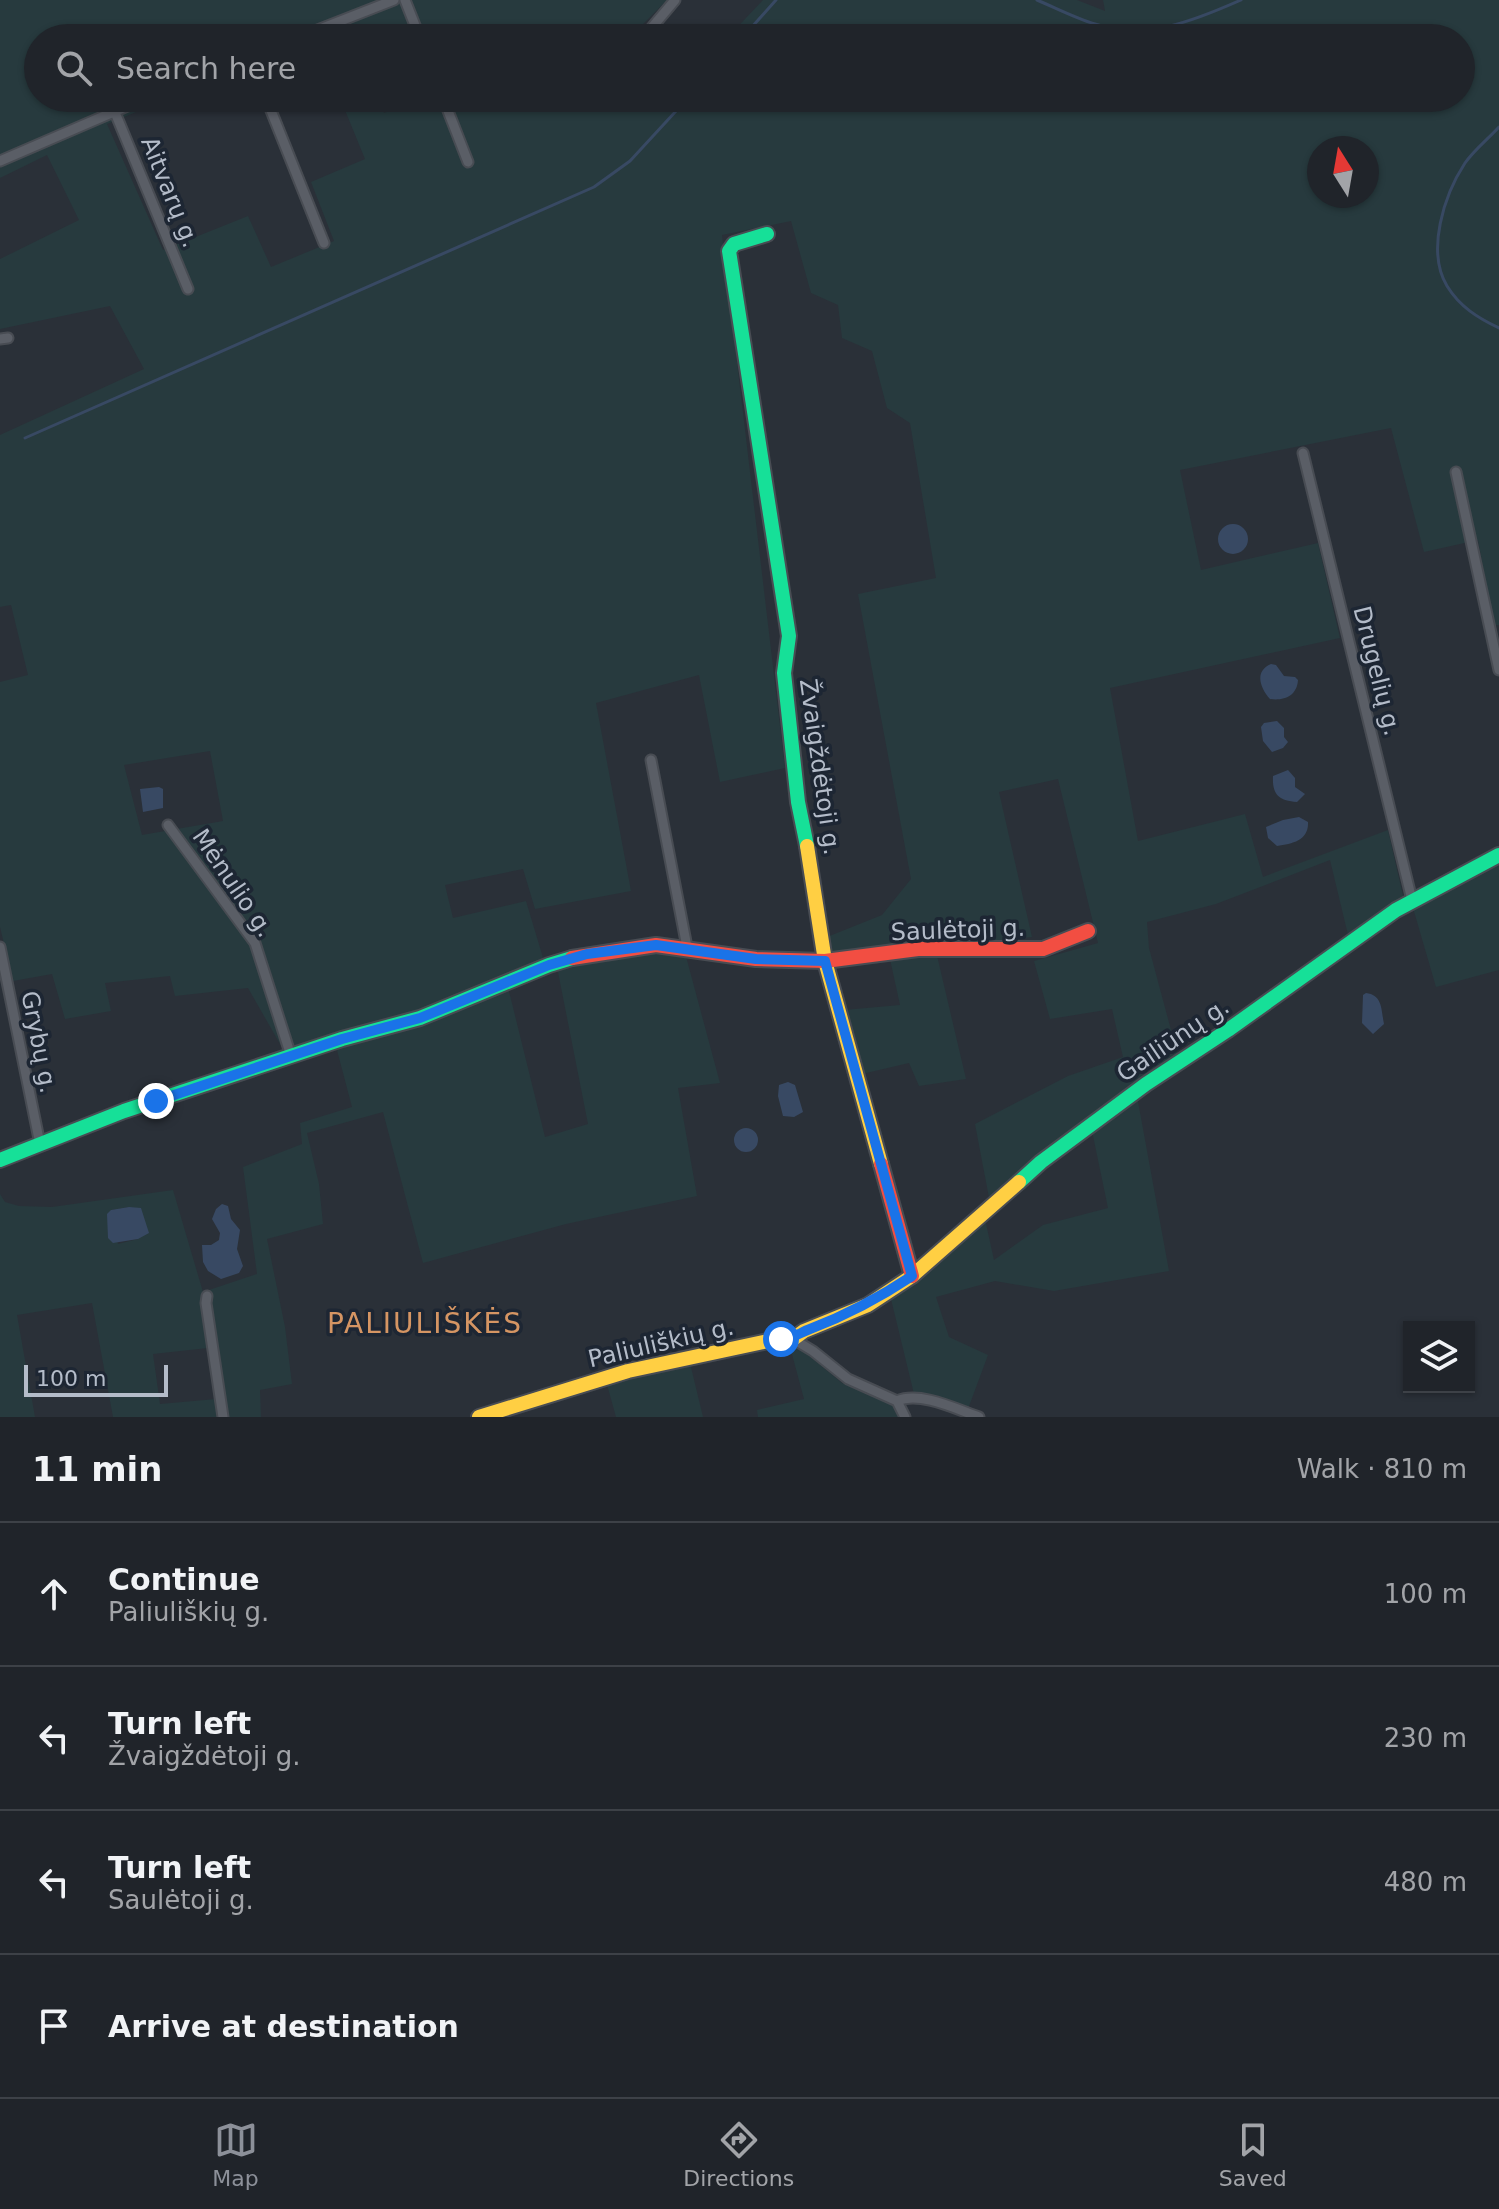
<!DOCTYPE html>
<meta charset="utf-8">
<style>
:root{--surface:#20242a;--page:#282c32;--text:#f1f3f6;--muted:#a2a4a8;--line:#3d4147;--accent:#8c9099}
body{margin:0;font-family:"DejaVu Sans",sans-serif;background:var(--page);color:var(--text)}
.controls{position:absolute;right:24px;bottom:24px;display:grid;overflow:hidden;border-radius:0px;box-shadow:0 2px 6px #0004}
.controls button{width:72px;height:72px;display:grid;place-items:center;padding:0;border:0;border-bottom:2px solid var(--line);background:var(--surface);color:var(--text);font:40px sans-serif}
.compass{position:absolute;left:1307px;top:136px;width:72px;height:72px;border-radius:50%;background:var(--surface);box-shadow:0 2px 6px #0004;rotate:349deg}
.scale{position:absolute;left:24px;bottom:20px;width:144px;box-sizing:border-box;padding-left:8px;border:4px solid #b4bcc9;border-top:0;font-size:22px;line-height:28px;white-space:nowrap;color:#b4bcc9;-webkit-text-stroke:6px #1d2633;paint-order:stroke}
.stop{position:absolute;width:24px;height:24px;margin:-18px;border:6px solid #1a73e8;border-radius:50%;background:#fff}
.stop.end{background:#1a73e8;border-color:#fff;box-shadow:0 2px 8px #0008}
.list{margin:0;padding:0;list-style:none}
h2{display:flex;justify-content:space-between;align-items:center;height:104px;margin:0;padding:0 32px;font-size:34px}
h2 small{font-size:26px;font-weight:400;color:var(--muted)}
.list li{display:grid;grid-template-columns:52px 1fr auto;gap:24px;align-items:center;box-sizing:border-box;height:144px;padding:0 32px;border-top:2px solid var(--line)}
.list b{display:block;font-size:30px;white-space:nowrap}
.list p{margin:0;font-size:26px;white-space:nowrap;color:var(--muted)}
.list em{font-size:26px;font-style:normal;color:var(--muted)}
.icon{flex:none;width:44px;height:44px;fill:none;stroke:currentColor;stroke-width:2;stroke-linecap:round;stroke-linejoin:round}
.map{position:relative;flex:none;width:1499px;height:1417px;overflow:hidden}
.search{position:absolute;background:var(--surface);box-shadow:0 2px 6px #0004;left:24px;right:24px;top:24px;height:88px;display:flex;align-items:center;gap:20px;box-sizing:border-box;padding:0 28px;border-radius:44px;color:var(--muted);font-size:30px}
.sheet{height:680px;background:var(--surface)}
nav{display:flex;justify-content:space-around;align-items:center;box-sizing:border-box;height:112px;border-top:2px solid var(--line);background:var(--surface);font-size:22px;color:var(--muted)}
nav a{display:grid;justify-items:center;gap:4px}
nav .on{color:var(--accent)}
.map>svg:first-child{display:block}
</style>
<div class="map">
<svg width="1499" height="1417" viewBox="0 0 1499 1417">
<rect width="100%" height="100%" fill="#2a3038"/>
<path fill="#273a3e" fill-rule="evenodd" d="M0,0H667L637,30L645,38H38V98H170L107,124L163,250L248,216L271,267L334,241L311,182L365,159L340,98H377L384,113L420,98H1461V38H727L763,0H1077L1105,11L1103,0H1499V625L1494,626L1478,540L1424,552L1391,428L1180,470L1201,570L1318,543L1340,638L1110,688L1138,841L1245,814L1263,877L1388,830L1404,900L1349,939L1330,860L1216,904L1147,922L1149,948L1178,1056L990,1203L975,1124L1068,1076L1123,1057L1112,1009L1050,1019L1034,961L1098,943L1058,779L999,792L1032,937L935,947L966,1079L919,1086L909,1063L862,1074L844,1010L900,1005L888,950L830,956L827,937L882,915L911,879L858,594L936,578L910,423L887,408L872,351L842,338L838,305L811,293L791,221L722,235L785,768L720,782L699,675L596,703L631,891L535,909L523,869L445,885L453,918L526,901L544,961L505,975L545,1137L588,1124L557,967L615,953L684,949L720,1083L678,1088L697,1196L566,1224L423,1263L383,1112L307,1133L319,1184L323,1224L267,1239L285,1327L292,1384L260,1390L261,1417H113L92,1303L17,1315L35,1417H0V1194L5,1202L19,1206L52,1207L173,1190L203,1292L257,1274L243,1167L302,1144L300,1123L352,1107L333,1035L284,1051L248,988L175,996L170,976L105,983L111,1011L65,1019L52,974L13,981L0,927V682L28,675L11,605L0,607V435L144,369L110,306L0,329V259L79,220L47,155L0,178ZM1319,148H1367V196H1319ZM210,751L223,821L142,835L124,765ZM129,1207L138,1239L118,1244L111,1210ZM208,1348L216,1399L160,1404L153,1354Z
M1499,859V970L1436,987L1413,908Z
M1137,1096L1169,1271L1054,1291L995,1281L936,1297L949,1337L988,1355L968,1409L914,1394L890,1295L985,1219L994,1260L1043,1225L1108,1208L1092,1131Z
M789,1343H794L842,1383L894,1405L902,1417H758L757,1410L804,1399Z
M689,1359L703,1417H616L606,1381Z"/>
<path fill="#384963" d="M1218 539a15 15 0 1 1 30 0a15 15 0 1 1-30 0Z
M1271,664L1276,665L1284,676L1295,677L1298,680C1297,696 1284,701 1270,699C1260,688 1254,671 1271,664Z
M1277,721L1284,728V737L1288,742L1283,748L1272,752L1263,741L1261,727L1264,723Z
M1288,770L1295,778V787L1305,794L1297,802C1279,801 1272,795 1273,776Z
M159,787L163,789V808L143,812L140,789Z
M1299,817L1308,822C1309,840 1293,844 1277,846L1268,838L1266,827L1283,820Z
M1366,993C1383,995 1381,1010 1384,1024L1373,1034L1362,1023L1363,995Z
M788,1082L795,1085L803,1112L794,1117L783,1116L778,1096L779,1085Z
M734 1140a12 12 0 1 1 24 0a12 12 0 1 1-24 0Z
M222,1204L228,1206L231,1219L240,1230L237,1249L243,1266L239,1273L221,1279L208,1271L203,1262L202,1245H211L219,1240L220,1233L212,1219L216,1209Z
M129,1207L141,1208L149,1233L138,1239L113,1243L108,1238L107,1214L111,1210Z"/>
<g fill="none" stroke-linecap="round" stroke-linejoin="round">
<path stroke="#384963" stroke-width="3" d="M1037,0C1056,8 1075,18 1095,24C1146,41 1196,20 1241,0
M742,38L776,0
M1499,127C1488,139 1474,150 1465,163C1444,195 1426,251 1447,286C1460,307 1478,318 1499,328
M25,438L594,187L630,161L688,98"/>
<defs>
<path id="street" d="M405,0L420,38
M297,38L394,0
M643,38L675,0
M266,98L324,243
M443,98L468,162
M114,110L188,289
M0,161L146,98
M0,339L8,338
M1303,453L1412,900
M1456,472L1499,670
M651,760L687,947
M168,825L255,943L291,1056
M0,947L40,1144
M207,1296L206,1303L223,1417
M793,1339L813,1351L848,1379L897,1401L905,1417
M897,1401C920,1391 956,1409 979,1417"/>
<path id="fast" d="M767,234L734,244L729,251L789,636L784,673L798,802L807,846
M0,1160L124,1111L342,1039L420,1018L549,965L572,958
M1019,1182L1041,1162L1146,1084L1228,1030L1396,910L1499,855"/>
<path id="slow" d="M807,846L825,961L881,1164
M479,1417L628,1371L768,1341L793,1339L804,1331L868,1305L912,1276L1019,1182"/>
<path id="jam" d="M572,958L656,945L756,959L825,961L918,949H1043L1088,931
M881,1164L912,1276"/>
</defs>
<use href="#street" stroke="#484c53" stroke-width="13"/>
<use href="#fast" stroke="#484c53" stroke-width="18"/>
<use href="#slow" stroke="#484c53" stroke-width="18"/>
<use href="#jam" stroke="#484c53" stroke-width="18"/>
<use href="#street" stroke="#5a5e66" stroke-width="9"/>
<use href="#fast" stroke="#16e098" stroke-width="14"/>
<use href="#slow" stroke="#ffcf43" stroke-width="14"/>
<use href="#jam" stroke="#f24e42" stroke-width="14"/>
</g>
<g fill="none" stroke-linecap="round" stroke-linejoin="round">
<path stroke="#1a73e8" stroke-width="10" d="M156,1101L342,1039L420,1018L549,965L587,954L656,945L756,959L825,961L912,1276C879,1298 847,1315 810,1329C799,1333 793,1339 781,1339"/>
</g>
<g text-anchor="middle" stroke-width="7" stroke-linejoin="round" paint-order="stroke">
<g font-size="24" fill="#b4bcc9" stroke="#1d2633">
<text transform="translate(170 192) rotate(68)" y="8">Aitvarų g.</text>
<text transform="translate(1377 671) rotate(76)" y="8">Drugelių g.</text>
<text transform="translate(820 767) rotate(82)" y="8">Žvaigždėtoji g.</text>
<text transform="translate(233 883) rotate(56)" y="8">Mėnulio g.</text>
<text transform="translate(958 930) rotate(-2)" y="8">Saulėtoji g.</text>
<text transform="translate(1173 1040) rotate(-34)" y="8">Gailiūnų g.</text>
<text transform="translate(39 1042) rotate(79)" y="8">Grybų g.</text>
<text transform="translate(661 1343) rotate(-13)" y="8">Paliuliškių g.</text>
</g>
<g font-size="28" letter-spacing="2" fill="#d59563" stroke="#1d2633">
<text x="425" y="1333">PALIULIŠKĖS</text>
</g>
</g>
</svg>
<div class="controls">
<button><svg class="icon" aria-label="layers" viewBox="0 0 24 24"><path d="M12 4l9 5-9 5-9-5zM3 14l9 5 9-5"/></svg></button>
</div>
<svg class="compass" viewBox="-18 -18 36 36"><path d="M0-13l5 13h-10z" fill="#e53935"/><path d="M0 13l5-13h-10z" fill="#a2a4a8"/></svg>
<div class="scale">100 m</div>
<div class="stop" style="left:781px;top:1339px"></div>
<div class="stop end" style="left:156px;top:1101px"></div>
<div class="search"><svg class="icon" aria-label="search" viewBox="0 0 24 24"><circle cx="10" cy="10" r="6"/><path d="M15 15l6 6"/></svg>Search here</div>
</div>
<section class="sheet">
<h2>11 min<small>Walk · 810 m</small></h2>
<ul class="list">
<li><svg class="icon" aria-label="ahead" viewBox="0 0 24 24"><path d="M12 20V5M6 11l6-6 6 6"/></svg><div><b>Continue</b><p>Paliuliškių g.</p></div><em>100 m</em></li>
<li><svg class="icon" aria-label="left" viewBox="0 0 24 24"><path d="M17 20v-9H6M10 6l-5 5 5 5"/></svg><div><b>Turn left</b><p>Žvaigždėtoji g.</p></div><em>230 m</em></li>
<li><svg class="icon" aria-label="left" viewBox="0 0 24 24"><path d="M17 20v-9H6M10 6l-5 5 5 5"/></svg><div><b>Turn left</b><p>Saulėtoji g.</p></div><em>480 m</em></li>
<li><svg class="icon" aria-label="arrive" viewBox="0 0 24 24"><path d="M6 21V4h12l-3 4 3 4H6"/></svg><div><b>Arrive at destination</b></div></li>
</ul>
</section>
<nav>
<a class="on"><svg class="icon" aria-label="map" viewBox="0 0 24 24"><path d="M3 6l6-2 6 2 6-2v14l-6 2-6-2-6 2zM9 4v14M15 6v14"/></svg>Map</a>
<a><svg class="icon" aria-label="directions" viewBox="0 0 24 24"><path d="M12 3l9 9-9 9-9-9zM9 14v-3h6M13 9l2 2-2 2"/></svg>Directions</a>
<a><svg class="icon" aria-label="saved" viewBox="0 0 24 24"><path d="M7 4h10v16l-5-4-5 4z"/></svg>Saved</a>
</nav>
